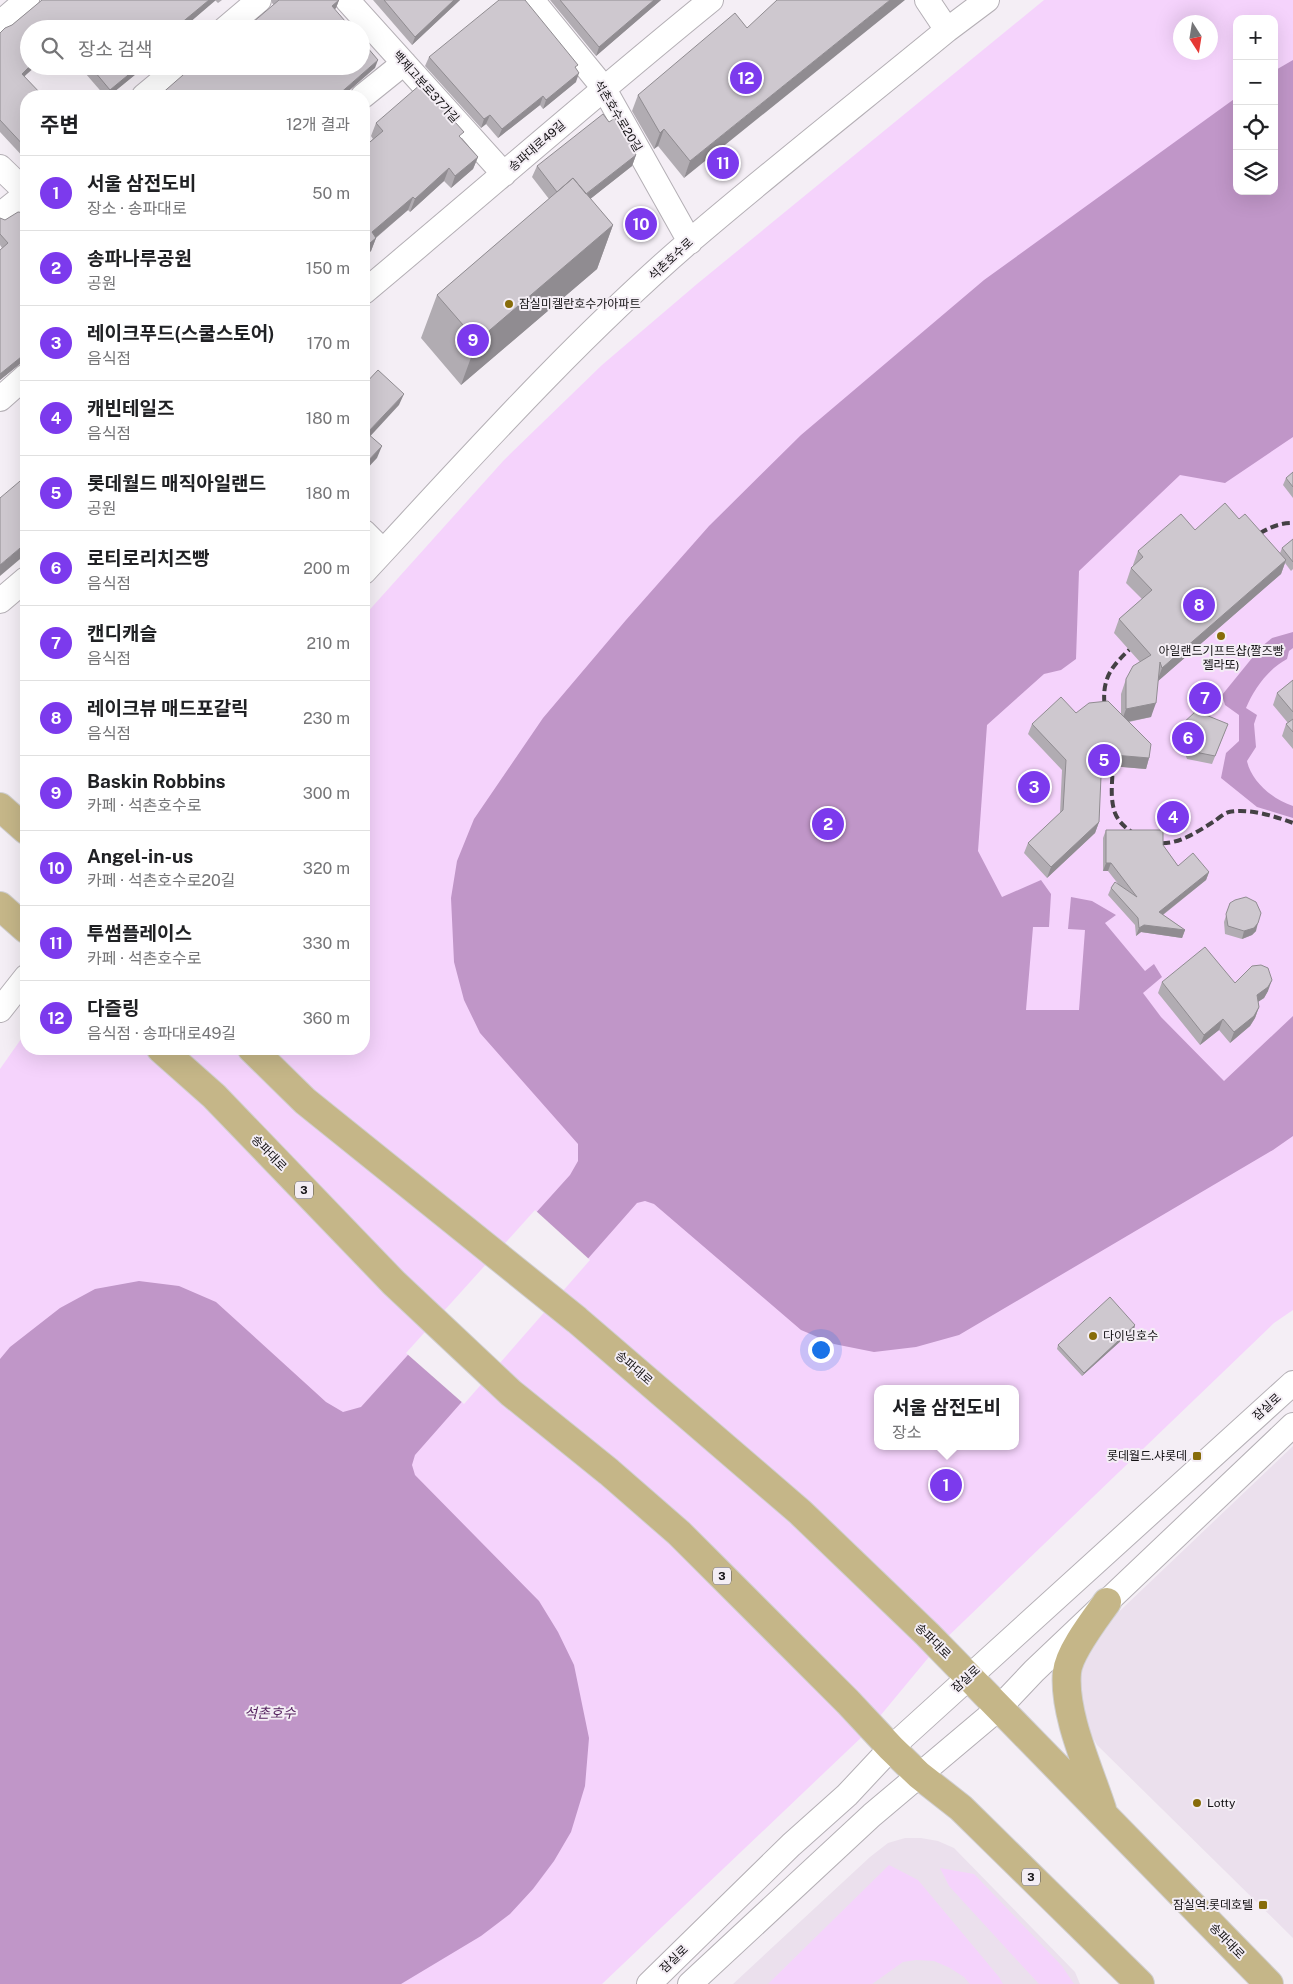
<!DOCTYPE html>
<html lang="ko">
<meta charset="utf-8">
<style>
:root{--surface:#fff;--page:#f6f6f6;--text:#202124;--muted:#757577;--line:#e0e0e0;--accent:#7c3aed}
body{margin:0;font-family:"Public Sans","Noto Sans KR",sans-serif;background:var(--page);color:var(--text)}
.controls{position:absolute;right:15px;top:15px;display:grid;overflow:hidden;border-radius:10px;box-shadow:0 5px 20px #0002}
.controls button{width:45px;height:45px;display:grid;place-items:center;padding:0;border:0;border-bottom:1px solid var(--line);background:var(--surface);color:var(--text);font:25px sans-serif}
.compass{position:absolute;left:1173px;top:15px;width:45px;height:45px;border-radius:50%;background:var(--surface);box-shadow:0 5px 20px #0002;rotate:168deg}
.you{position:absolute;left:820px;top:1349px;width:18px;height:18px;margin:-12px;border:4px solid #fff;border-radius:50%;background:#1a73e8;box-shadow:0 0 0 8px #1a73e833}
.badge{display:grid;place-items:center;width:32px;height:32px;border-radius:50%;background:var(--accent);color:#fff;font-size:16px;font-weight:700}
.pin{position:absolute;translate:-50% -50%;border:2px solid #fff;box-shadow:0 1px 5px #0006}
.popup{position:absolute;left:874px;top:1385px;width:145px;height:65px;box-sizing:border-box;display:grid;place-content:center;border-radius:10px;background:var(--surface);filter:drop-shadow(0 1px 4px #0005);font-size:16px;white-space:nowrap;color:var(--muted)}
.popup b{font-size:19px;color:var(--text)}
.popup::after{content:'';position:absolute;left:50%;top:100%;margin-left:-10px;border:10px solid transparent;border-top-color:var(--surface)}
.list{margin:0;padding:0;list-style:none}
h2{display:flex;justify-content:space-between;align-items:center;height:65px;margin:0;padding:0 20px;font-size:21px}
h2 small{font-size:16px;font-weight:400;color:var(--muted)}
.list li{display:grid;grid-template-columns:32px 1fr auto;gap:15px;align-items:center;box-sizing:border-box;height:75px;padding:0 20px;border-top:1px solid var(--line)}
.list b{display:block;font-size:19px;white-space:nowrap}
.list p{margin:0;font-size:16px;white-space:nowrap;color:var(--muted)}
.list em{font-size:16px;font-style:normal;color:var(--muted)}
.icon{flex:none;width:28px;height:28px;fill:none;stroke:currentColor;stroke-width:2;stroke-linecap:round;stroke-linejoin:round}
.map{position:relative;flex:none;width:1293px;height:1984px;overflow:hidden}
.search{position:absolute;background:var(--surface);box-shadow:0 5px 20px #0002;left:20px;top:20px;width:350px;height:55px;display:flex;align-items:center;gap:12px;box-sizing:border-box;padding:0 18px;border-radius:28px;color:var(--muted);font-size:19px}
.panel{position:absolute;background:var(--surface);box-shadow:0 5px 20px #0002;left:20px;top:90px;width:350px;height:965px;border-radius:20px}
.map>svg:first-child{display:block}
</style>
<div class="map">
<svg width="1293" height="1984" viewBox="0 0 1293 1984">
<rect width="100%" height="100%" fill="#f4eef5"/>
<path fill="#ebe0ed" d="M1293,1446V1938L1097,1745L1077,1710L1083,1646Z
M905,1838H921L938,1841L954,1848L1075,1972L1080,1984H733L870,1857L888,1843Z"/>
<path fill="#f5d3fc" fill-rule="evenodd" d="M1044,0H1293V1310L1274,1323L938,1646L866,1733L602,1984H0V1069L26,1032V1049H364V616L504,460L602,365L697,284ZM1237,19H1274V191H1237ZM1180,22H1210V52H1180ZM877,1389H1015V1446H877Z
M889,1865L918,1880L999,1977L1003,1984H970L964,1977L950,1968L934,1961L916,1960L903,1962L872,1984H768Z
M940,1868L974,1874L1062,1966L1074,1984H1039L949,1886Z"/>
<path fill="#c096c8" d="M1293,60V437L1225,483L1180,475L1079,571L1076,659L1061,670L1044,674L987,725L978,851L1002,897L1041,880L1051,894L1049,927H1033L1026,1010H1079L1085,930L1068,929L1071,897L1092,901L1116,915L1105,923L1145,971L1154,964L1162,977L1143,993L1161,1017L1224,1081L1293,1016V1136L1273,1150L959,1335L916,1347L874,1352L834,1344L801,1330L654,1204L645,1201L637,1203L415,1455L412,1465L415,1475L539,1601L558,1632L574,1665L589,1738L585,1786L571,1832L554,1861L533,1889L510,1914L481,1936L401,1984H0V1359L10,1347L60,1308L95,1289L139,1281L179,1286L216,1302L326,1402L343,1412L361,1407L570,1175L578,1161V1144L480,1033L464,1000L454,962L451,898L457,861L474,819L543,718L626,620L709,526L801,435L984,280L1237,97V191H1274V71Z
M1293,632V648L1289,651L1287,659C1268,669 1254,689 1246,708L1257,715L1254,724L1256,747L1247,761C1251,781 1273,800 1293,806V818L1257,807L1221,778L1226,753L1239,741V715L1225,705L1222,695L1261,647L1272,638Z"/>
<path fill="#f4eef5" d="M535,1210L590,1260L464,1404L406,1353Z"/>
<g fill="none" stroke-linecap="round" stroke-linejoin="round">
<defs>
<path id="minor" d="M347,0L504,174
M532,0L603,87L690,242
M927,0L947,30
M0,23L27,0
M225,29L259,0
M144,96L180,66
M363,96L404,63
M0,167L26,192
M0,215L26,194
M364,292C480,195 594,95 711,0
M0,399L26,376
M364,532L383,551
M364,572C469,459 573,342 690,241C774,169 862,100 947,30L987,0
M0,601L26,579
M0,1010L26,977
M649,1984L791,1845L847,1795L891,1748L1293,1383
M690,1984L872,1815L999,1708L1034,1671L1293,1425"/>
<path id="major" d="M0,807L26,830
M0,906L26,929
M161,1049L214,1096L394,1283L511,1393L609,1472L679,1533L848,1702L891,1748L919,1775L961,1808L1140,1984
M252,1049L305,1101L577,1320L800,1512L927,1634L1269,1984
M1102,1809C1089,1769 1063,1713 1067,1672C1069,1652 1095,1619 1107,1602"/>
</defs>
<use href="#minor" stroke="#b4afb5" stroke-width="26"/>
<use href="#major" stroke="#d0cfd0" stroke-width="30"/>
<use href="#minor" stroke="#fff" stroke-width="24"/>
<use href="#major" stroke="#c5b688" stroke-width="28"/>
<path stroke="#444144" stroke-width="4" stroke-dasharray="8 4" stroke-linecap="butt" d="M1250,540C1264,530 1276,523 1293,523
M1106,715C1099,677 1112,665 1139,641
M1112,752C1115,772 1108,793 1115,813C1119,823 1127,829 1136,835C1164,853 1188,838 1213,822C1218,819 1224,813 1229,812C1249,808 1274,816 1293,823"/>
</g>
<path fill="#b1acb2" d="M42,0H222L218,3L215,0L182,29H29L25,77L26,96V160L0,132V33L12,25Z
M272,0H339L336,8L335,9L274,5L272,3Z
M373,0H460L412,45Z
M550,0H661L596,56Z
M747,28L684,178L658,146L654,149L632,111L638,95Z
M429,57L576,69V82L543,109L540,105L498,138L486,124L481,128L425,66Z
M79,66H139L136,74L109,96H105Z
M376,123L462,138L478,157L473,169L451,188L444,181L410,212L408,210L376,238L371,251L364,257V147L373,139L371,136Z
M636,155L632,166L590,199L613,225L597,269L461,385L421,338L437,295L549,199L532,177L537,166Z
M26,213V359L0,380V250L2,248L0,245V218L5,220Z
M1293,472V498L1283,485L1286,478Z
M1239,519L1280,553L1282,548L1293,539V569L1291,571L1285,563L1281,574L1158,681L1151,717L1129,722L1149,758L1146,769L1101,765L1099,822L1095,833L1047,878L1024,853L1028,843L1060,813L1062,770L1028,734L1032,724L1076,713L1121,714V694L1126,679L1140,662L1114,633L1119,619L1142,599L1126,583L1131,568L1133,566V565L1138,551L1195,530Z
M1293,680V749L1282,736L1286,724L1288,723L1273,705L1277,693Z
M1228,724L1212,764L1187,759L1178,734L1180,726Z
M1106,830L1163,845L1178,866L1209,872L1206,880L1163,915L1185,930L1182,938L1141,932L1136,936L1135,925L1108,895L1111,888L1119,885L1108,871H1103V838Z
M1230,903L1256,931L1252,935L1242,939L1225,934L1224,922Z
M1162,982L1235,983L1268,991L1264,998L1258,1002L1259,1007L1255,1018L1250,1026L1230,1043L1219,1030L1200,1045L1158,993Z
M1135,1325L1134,1329L1082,1376L1057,1349L1058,1345Z"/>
<path fill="#908c91" d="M209,0H216L182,29H174Z
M339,0L336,8L329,14L332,6Z
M454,0H460L412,45L415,37Z
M654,0H661L596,56L599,47Z
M890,0H905L684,178L690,161Z
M378,60L375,68L343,96H337Z
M30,66H36L18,82L22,74Z
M139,66L136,74L109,96H107L110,90Z
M579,73L576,82L543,109L546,100Z
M543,96L540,105L498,138L502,129Z
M490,115L486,124L481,128L484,119Z
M664,129L658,146L654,149L660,133Z
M636,155L632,166L565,219L569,208Z
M478,157L473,169L451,188L455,176Z
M449,168L444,181L410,212L415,199Z
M413,197L408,210L374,239L376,238L371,251L364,257V248L372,232Z
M613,225L597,269L461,385L477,341Z
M26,353V359L0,380V374Z
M404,394L399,405L364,443L367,433Z
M382,446L377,458L364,472V465Z
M26,543V554L0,576V565Z
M1286,560L1281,574L1157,682L1162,668Z
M1156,703L1151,717L1121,723L1126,709Z
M1102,754L1149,758L1146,769L1098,765Z
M1099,822L1095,833L1047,878L1051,867Z
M1106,863H1111L1108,871H1103Z
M1209,872L1206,880L1156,920L1159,912Z
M1258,923L1256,931L1252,935L1242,939L1244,931Z
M1144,925L1185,930L1182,938L1141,932L1136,936L1139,928Z
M1272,980L1268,991L1264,998L1253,1005L1257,995Z
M1259,1007L1255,1018L1250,1026L1230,1043L1234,1032Z
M1223,1019L1219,1030L1200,1045L1204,1035Z
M1135,1325L1134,1329L1082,1376L1084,1373Z"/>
<path fill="#cec8cf" stroke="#908c91" d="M42,0H209L174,29H29V66H30L22,74L43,96H26V148L0,120V33L5,28L12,25Z
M279,0H339L332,6L352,29H245Z
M384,0H454L415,37Z
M499,0H525L578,65L575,67L579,73L546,100L543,96L502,129L490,115L484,119L429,57Z
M560,0H654L599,47Z
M777,0H890L690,161L664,129L660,133L638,95L735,13L747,28Z
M361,40L378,60L337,96H159L191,68L194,72L201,66H361Z
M90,66H139L110,90Z
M421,84L464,132L459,136L478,157L455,176L449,168L415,199L413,197L372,232L376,238L364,248V147L383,131L376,123Z
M603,114L609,122L615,118L636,155L586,194L573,178L557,192L537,166Z
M573,178L613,225L477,341L437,295Z
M18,212L26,213V353L0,374V250L8,243L0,234V218L5,220Z
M378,370L404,394L367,433L382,446L364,465V385Z
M1293,472V487L1286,478Z
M26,476V543L0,565V498Z
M1225,503L1239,519L1245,514L1286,560L1162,668L1160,662L1156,703L1126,709V679L1133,666L1151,655L1119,619L1152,590L1131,568L1143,557L1138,551L1181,514L1195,530Z
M1293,539V562L1282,548Z
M1293,680V712L1277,693Z
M1061,697L1076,713L1089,703L1108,701L1151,744L1149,758L1102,754L1099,822L1051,867L1028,843L1063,810L1066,760L1032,724Z
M1196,711L1228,724L1215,756L1190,751L1180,726Z
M1293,719V732L1286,724Z
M1106,830H1163V845L1178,866L1193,853L1209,872L1159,912L1185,930L1144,925L1139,928L1138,918L1111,888L1115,882L1137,897L1111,863H1106Z
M1246,897L1256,902L1261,913L1258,923L1254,928L1244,931L1228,926L1226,914L1230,903L1235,900Z
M1205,947L1235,983L1252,966L1261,965L1268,968L1272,980L1268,987L1257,995L1259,1007L1254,1016L1234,1032L1223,1019L1204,1035L1162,982Z
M1110,1297L1135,1325L1084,1373L1058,1345Z"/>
<g fill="#876c09" stroke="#f4eef5" stroke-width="2">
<circle cx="509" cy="304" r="5"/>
<circle cx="1221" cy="636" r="5"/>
<circle cx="1093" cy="1336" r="5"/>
<rect x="1192" y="1451" width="10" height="10" rx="2.5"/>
<circle cx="1197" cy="1803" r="5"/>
<rect x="1258" y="1900" width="10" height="10" rx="2.5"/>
</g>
<g text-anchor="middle" stroke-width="4" stroke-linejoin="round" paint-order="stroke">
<g fill="#f4eef5" stroke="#565357" stroke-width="1">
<rect x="295" y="1181.5" width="18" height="17" rx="4"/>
<rect x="713" y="1567.5" width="18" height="17" rx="4"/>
<rect x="1022" y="1868.5" width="18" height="17" rx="4"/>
</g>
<g font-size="11" font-weight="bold" fill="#131113">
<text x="304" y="1194">3</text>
<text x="722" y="1580">3</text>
<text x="1031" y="1881">3</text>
</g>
<g font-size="12" fill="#131113" stroke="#f4eef5">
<text transform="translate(426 87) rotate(48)" y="4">백제고분로37가길</text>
<text transform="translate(618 116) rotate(59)" y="4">석촌호수로20길</text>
<text transform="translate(537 146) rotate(-41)" y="4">송파대로49길</text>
<text transform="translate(671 259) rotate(-43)" y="4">석촌호수로</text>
<text transform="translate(269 1153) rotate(46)" y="4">송파대로</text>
<text transform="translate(634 1368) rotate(41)" y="4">송파대로</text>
<text transform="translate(1267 1407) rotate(-42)" y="4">잠실로</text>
<text transform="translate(933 1641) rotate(45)" y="4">송파대로</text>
<text transform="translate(966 1679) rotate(-42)" y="4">잠실로</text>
<text transform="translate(1227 1941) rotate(46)" y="4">송파대로</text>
<text transform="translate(674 1959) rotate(-44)" y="4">잠실로</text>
</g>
<g font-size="12" fill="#131113" stroke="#f4eef5" text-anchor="start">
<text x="519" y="308">잠실미켈란호수가아파트</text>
<text x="1221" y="655" text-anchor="middle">아일랜드기프트샵(짤즈빵<tspan x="1221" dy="14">젤라또)</tspan></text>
<text x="1103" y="1340">다이닝호수</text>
<text x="1187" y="1460" text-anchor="end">롯데월드.샤롯데</text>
<text x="1207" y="1807">Lotty</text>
<text x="1253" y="1909" text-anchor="end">잠실역.롯데호텔</text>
</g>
<g font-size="14" font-style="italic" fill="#562360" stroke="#f4eef5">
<text x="270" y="1718">석촌호수</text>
</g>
</g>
</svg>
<div class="controls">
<button>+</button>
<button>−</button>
<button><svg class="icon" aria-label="locate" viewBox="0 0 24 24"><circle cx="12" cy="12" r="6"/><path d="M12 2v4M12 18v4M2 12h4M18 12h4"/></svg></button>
<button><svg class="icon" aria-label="layers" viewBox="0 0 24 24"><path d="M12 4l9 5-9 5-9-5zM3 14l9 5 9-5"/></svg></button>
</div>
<svg class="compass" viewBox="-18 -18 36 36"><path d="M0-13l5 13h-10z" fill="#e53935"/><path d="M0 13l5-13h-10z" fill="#757577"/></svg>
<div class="you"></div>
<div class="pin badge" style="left:946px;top:1485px">1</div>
<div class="popup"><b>서울 삼전도비</b>장소</div>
<div class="pin badge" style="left:828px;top:824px">2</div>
<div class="pin badge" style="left:1034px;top:787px">3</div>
<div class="pin badge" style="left:1173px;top:817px">4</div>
<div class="pin badge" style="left:1104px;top:760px">5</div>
<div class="pin badge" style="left:1188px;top:738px">6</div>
<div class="pin badge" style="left:1205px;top:698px">7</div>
<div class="pin badge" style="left:1199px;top:605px">8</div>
<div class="pin badge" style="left:473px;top:340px">9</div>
<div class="pin badge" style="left:641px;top:224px">10</div>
<div class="pin badge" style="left:723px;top:163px">11</div>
<div class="pin badge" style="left:746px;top:78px">12</div>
<div class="search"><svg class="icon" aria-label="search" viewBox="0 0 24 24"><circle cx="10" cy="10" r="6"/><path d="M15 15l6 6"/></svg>장소 검색</div>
<section class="panel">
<h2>주변<small>12개 결과</small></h2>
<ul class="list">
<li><span class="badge">1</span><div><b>서울 삼전도비</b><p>장소 · 송파대로</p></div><em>50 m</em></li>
<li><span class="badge">2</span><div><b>송파나루공원</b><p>공원</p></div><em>150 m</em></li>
<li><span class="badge">3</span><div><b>레이크푸드(스쿨스토어)</b><p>음식점</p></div><em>170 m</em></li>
<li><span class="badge">4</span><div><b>캐빈테일즈</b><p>음식점</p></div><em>180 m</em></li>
<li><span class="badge">5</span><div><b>롯데월드 매직아일랜드</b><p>공원</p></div><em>180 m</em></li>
<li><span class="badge">6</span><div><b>로티로리치즈빵</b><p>음식점</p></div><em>200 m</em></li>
<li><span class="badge">7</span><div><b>캔디캐슬</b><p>음식점</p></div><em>210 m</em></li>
<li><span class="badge">8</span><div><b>레이크뷰 매드포갈릭</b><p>음식점</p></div><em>230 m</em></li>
<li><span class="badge">9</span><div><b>Baskin Robbins</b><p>카페 · 석촌호수로</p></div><em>300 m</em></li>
<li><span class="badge">10</span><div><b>Angel-in-us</b><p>카페 · 석촌호수로20길</p></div><em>320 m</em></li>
<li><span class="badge">11</span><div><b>투썸플레이스</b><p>카페 · 석촌호수로</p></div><em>330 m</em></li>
<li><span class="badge">12</span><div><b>다즐링</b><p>음식점 · 송파대로49길</p></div><em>360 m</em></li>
</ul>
</section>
</div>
